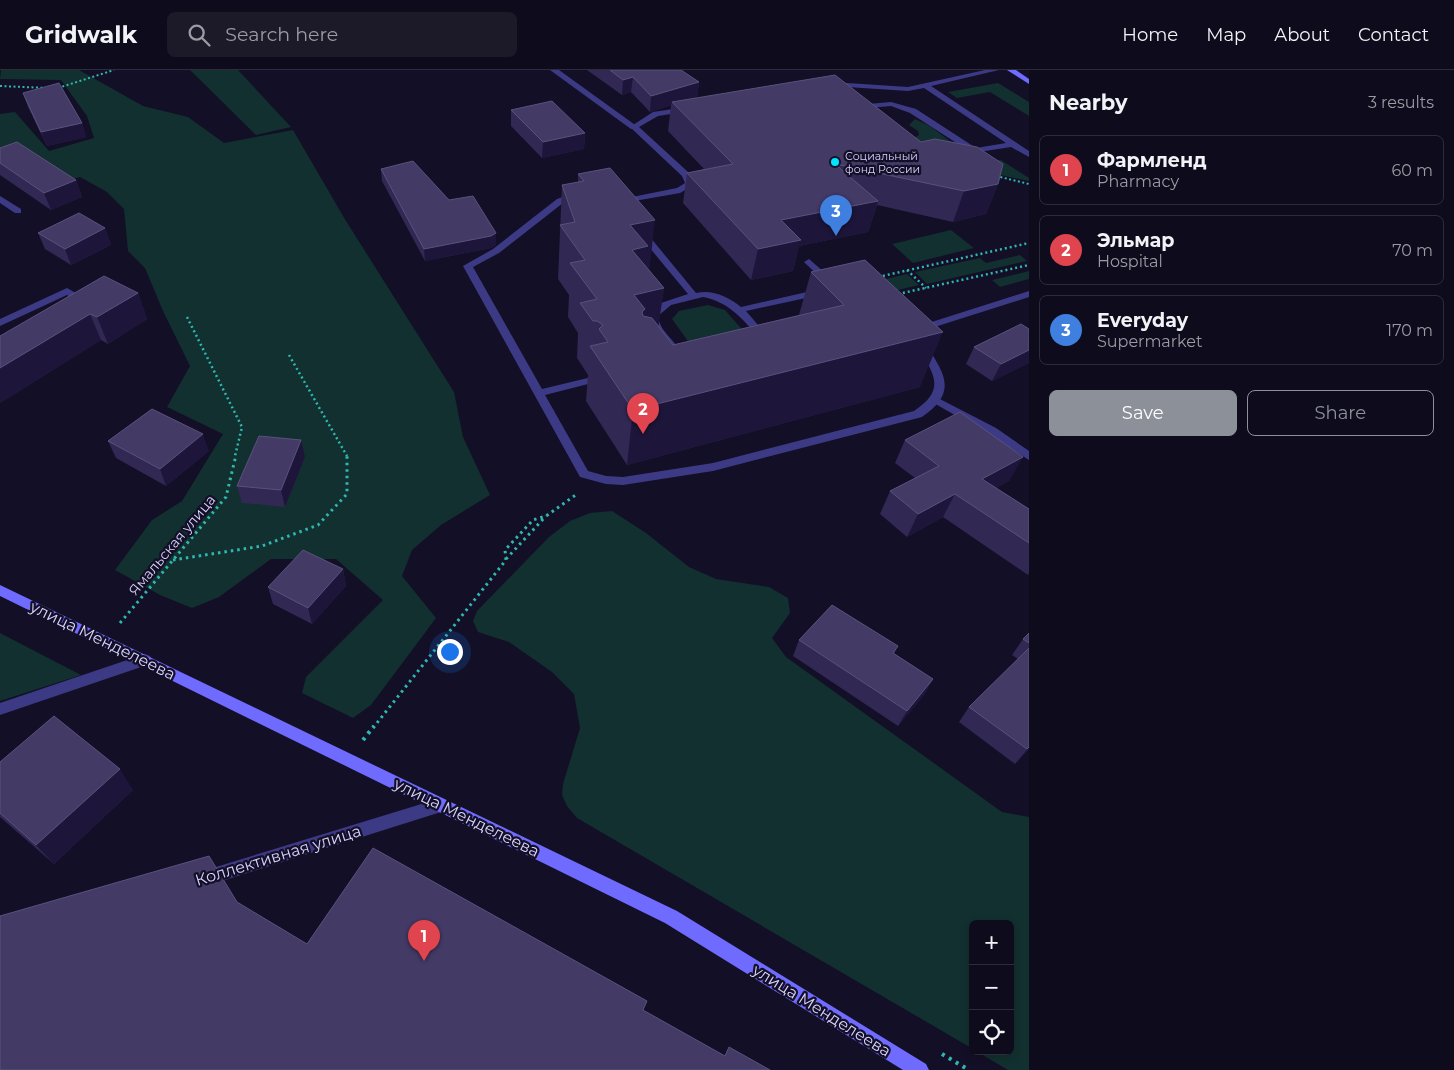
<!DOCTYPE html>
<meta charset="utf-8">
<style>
:root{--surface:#0e0b1c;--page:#1c1929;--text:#f1f3f6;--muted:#9b9ba3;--line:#2e2b3b;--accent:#8c9099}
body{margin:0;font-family:Montserrat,sans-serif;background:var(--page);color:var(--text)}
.controls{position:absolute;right:15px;bottom:15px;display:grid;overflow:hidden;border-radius:8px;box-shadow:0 2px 8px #0003}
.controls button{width:45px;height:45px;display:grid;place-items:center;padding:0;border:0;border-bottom:1px solid var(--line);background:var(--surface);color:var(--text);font:25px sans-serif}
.you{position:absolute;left:449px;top:581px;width:18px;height:18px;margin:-12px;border:4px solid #fff;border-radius:50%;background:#1a73e8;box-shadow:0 0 0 8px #1a73e833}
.badge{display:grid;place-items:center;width:32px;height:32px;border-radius:50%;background:var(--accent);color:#fff;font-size:16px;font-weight:700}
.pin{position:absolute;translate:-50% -41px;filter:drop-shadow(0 1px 2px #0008)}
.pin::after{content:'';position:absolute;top:26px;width:18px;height:15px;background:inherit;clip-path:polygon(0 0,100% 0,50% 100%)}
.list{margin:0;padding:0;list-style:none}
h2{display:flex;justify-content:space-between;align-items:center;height:65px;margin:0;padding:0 20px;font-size:21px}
h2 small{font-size:16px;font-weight:400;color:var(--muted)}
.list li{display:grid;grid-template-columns:32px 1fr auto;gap:15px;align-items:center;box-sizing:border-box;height:70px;margin:0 10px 10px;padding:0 10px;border:1px solid var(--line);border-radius:8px}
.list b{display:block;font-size:19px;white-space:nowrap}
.list p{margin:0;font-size:16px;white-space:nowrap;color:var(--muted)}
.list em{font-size:16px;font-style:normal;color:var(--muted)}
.actions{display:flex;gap:10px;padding:15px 20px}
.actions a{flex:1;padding:11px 0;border:1px solid var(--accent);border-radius:8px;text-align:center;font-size:18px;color:var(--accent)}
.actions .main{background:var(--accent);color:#fff}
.icon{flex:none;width:28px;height:28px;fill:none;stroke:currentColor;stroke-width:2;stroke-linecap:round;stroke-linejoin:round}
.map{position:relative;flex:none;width:1029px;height:1000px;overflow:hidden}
header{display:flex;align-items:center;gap:30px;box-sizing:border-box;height:70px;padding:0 25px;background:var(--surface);border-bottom:1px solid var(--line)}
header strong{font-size:24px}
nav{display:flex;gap:28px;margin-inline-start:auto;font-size:18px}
.search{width:350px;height:45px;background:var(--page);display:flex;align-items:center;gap:12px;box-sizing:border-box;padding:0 18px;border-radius:8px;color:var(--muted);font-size:19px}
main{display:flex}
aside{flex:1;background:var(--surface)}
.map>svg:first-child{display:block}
</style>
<header>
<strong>Gridwalk</strong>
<div class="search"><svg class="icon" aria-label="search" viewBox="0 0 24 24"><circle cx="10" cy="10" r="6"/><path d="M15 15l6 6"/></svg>Search here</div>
<nav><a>Home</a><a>Map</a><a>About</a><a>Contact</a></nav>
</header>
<main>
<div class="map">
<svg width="1029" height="1000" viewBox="0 0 1029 1000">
<rect width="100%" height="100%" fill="#130f26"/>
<path fill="#12302f" d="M1,0H79L143,36L188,47L224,73L293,60L346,151L454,322L463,367L490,425L441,455L412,480L402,506L436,548L371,635L353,648L302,623L306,607L383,530L336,489H271L219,527L192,538L160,525L115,500L152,450L182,431L223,364L167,337L190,296L163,241L145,198L128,181L124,139L107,122L80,107L26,123L0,90V44L15,42L49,81L94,68L87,46L61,10L0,9Z
M190,0H238L291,57L256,65Z
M998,13L1029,32V46L990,22L957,28L948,22Z
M915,49L930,56L955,75L925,81L914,68L919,65L918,61L909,55Z
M1001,90L1029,108V111L971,99L967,96Z
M951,160L974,178L913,193L892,174Z
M1020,185L1027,191L927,214L915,202L980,188L986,193Z
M1029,201V209L1000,217L992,210Z
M907,204L919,215L877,225L865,214Z
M708,235L725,240L747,265L695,281L672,249L679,241Z
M612,441L646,463L689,497L716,509L769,517L788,528L790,543L772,568L786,587L1002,742L1029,747V1000H1008L976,981H1010V854H973V979L577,748L567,736L562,725L563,714L580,658L574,624L552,602L509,572L478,562L473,551L477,541L549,467L570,451L590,443Z
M0,563L81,605L0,631Z"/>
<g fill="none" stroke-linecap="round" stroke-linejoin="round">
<path stroke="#2fb8b0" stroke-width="2" stroke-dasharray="2 2.5" stroke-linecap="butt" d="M0,16L47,18
M58,18L114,0
M996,106L1029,114"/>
<path stroke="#2fb8b0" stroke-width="2.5" stroke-dasharray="2 3" stroke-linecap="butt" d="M907,200L926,218
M878,207L1029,173
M898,224L1029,195
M187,247L242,357L235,386
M289,285L347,386"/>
<path stroke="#2fb8b0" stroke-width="3" stroke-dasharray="2.5 4" stroke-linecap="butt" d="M506,489L546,446
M173,490L262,476L318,455L347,424V385
M120,553L226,427L236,385
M373,658L506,490L505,480L533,450L546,446L577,424"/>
<path stroke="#2fb8b0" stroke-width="4" stroke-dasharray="3 5" stroke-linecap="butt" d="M363,670L374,656
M942,984L969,1000"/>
<path fill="#3d3a85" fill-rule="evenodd" d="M985,0H999L931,16L1029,81V87L1011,77L972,83L910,43L891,36L857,39L853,37L857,35L891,32L916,39L976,78L1006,73L924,18L908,21L832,16L828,14L832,12L908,17Z
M687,37H690V41L658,46L639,57L688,102L693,110L692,116L680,123L617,134V130L677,118L685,113L682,106L630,57L653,42Z
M577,122L581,125L580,127L563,133L499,183L473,197L542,319L592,307L597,310L596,312L545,325L588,401L606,406L623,407L713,393L914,341C946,320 935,304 917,277L922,274L926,275C946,305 957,323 922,347L713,401L623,415L606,414L580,407L463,196L493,179L557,129Z
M642,160L645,161L696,223C712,219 729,227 741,237L820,219L825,222L820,225L746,241L771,270L770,281C762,292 748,294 736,297C702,305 687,303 665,274C659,267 653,261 649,252L648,246L658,234L688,224L639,165V161ZM703,227C730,232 744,251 761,270L760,280C747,290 708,300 693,291C684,286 678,277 671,269C665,262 659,256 658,246L671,235Z
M809,189L832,209V213H826L806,194L804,192Z
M67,218L88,230L81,234H75L73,232L75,230L67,225L0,256V249Z
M1029,221V227L922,261H916L914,259L916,257Z
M145,584L150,586L152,590L150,594L0,645V633Z"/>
<path fill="#3d3a85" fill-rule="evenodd" d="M550,0H559L638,57L631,59Z
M0,126L21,139V143H15L0,133Z
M936,327L996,358L1029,381V390L988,364L932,332L931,330L932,328Z
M441,728L446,730L449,735L446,740L441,742L203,817L197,814L195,809L197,804L203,801Z"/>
<path fill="#6f6bff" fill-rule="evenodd" d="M1007,0H1016L1029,9V14Z
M0,515L677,841L926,994L929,1000H903L665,853L0,526Z"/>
</g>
<path fill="#312854" d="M587,0H681L699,12L697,27L693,29L921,72L998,114L986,144L953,152L877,135L868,162L799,176L793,201L751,210L683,133L687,103L704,99L668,61L671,35L650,42L631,22L622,25Z
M23,23L82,53L86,67L47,76L28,37Z
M511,40L585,63L584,79L542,88L511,56Z
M0,78L76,110L82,127L51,140L0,105Z
M610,98L649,200L664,218L658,256L673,275L799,245L811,202L865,190L920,317L627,395L586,331L588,305L577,288L578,263L568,247L569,225L558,209L562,115L578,113V104Z
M381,99L449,130L496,163V175L491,178L425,191L382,111Z
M105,158L111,175L71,195L45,179L38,163Z
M138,223L147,249L108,274L101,270L0,333V266Z
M1029,259V293L992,311L966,294L974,277Z
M905,370L1010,410L996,418L1029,439V503L1028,505L943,447L907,467L880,444L890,421L915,408L895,393Z
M108,371L209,381L166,416L116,388Z
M305,387L285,437L242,433L237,416Z
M343,499L346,516L312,554L273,534L268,517Z
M1029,563V679L1015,694L959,652L969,637L1018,589L1012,585L1023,569Z
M799,570L898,576L894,584L933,609L924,625L898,656L793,586Z
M0,692L133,720L54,794L0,747Z"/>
<path fill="#1d163a" d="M633,7L631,22L622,25L623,10Z
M699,12L697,27L674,34L672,32L671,35L650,42L651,26Z
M82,53L86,67L47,76L41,62Z
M585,63L584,79L542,88L543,72Z
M76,110L82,127L51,140L44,123Z
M998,114L986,144L953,152L964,121Z
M878,131L868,162L799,176L793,201L751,210L758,179L781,150Z
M655,150L649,203L664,218L656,273L633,232L630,155Z
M105,158L111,175L71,195L65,179Z
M496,163V175L491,178L425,191L424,179Z
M138,223L147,249L108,274L97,247Z
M90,244L101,270L0,333V298Z
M943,262L920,317L627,395L633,340Z
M1029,280V293L992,311L1001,294Z
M203,364L209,381L166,416L160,399Z
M301,370L305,387L285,437L281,420Z
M1023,387L1010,410L970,432L982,409Z
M955,424L943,447L907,467L918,444Z
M343,499L346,516L312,554L308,538Z
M933,609L924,625L898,656L907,641Z
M1029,677V679L1015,694Z
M120,699L133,720L54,794L36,775Z"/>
<path fill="#433a66" stroke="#5a527e" d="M610,0H681L699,12L651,26L633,7L623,10Z
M835,5L921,72L935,69L977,77L1003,94L998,114L964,121L835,94L878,131L781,150L801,170L758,179L687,103L733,94L672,32Z
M59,13L82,53L41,62L23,23Z
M552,31L585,63L543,72L511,40Z
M17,72L76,110L44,123L0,93V78Z
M413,91L449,130L473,126L496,163L491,166L424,179L381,99Z
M610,98L655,150L630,155L648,176L632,180L664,218L634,225L645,239L642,242L643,246L652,248L673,275L844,235L811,202L865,190L943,262L633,340L590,276L608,272L599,259L603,255L597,251H593L580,233L597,229L570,193L585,190L560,155L575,152L562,115L584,111L578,104Z
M79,143L105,158L65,179L38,163Z
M104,206L138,223L97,247L90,244L0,298V266Z
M1021,254L1029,259V280L1001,294L974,277Z
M152,339L203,364L160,399L108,371Z
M960,342L1023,387L982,409L1029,439V473L955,424L918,444L890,421L939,396L905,370Z
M259,366L301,370L281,420L237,416Z
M303,480L343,499L308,538L268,517Z
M832,535L898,576L893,583L933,609L907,641L799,570Z
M1029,563V573L1023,569Z
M1029,578V677L1027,679L969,637Z
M54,646L120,699L36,775L0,743V692Z
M373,778L647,931L643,940L725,986L729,977L770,1000H0V846L209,786L237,832L307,874Z"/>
<circle fill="#00e5ff" stroke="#130f26" stroke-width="2" cx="835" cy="92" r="5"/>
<g text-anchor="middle" stroke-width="4.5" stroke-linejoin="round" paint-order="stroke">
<g font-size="11" fill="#d9d4ff" stroke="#130f26" text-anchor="start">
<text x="845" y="90">Социальный<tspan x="845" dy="13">фонд России</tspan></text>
</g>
<g font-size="14" fill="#d9d4ff" stroke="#130f26">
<text transform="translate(172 475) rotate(-50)" y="5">Ямальская улица</text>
</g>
<g font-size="16" fill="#d9d4ff" stroke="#130f26">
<text transform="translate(103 570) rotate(26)" y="6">улица Менделеева</text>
<text transform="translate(467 747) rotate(26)" y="6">улица Менделеева</text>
<text transform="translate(278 785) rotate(-17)" y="6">Коллективная улица</text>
<text transform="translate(822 940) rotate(32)" y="6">улица Менделеева</text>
</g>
</g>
</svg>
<div class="controls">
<button>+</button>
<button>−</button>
<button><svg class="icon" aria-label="locate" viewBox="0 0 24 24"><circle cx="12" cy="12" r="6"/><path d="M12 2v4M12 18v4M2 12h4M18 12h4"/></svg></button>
</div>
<div class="you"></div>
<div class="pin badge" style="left:424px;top:891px;background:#e0444e">1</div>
<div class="pin badge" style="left:643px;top:364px;background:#e0444e">2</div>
<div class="pin badge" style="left:836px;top:166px;background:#3f7fe0">3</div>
</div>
<aside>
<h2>Nearby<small>3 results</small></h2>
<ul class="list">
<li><span class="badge" style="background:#e0444e">1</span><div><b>Фармленд</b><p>Pharmacy</p></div><em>60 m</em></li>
<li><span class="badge" style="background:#e0444e">2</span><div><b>Эльмар</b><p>Hospital</p></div><em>70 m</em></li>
<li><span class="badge" style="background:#3f7fe0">3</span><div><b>Everyday</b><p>Supermarket</p></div><em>170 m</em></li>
</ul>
<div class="actions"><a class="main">Save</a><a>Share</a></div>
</aside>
</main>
